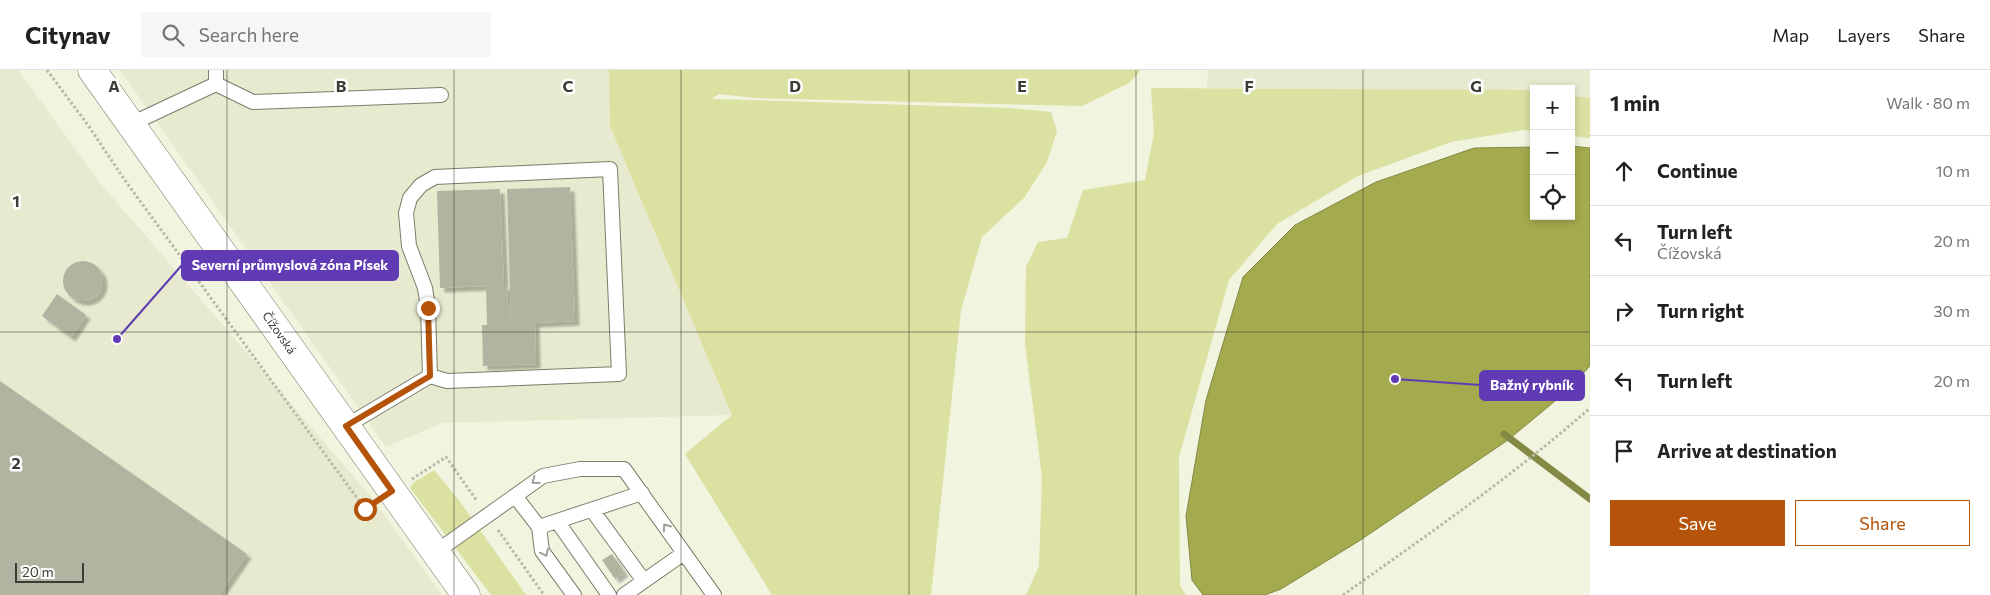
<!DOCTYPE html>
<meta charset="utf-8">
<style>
:root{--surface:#fff;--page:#f6f6f6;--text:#222;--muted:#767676;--line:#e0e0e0;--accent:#b45309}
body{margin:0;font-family:Commissioner,sans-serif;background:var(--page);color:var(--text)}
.controls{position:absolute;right:15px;top:15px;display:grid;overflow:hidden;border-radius:0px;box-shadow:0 2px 8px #0003}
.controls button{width:45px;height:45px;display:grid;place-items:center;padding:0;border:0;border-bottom:1px solid var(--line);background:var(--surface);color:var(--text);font:25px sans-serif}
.scale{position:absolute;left:15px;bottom:12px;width:69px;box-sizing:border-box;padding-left:5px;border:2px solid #3b3c34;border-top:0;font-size:14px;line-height:18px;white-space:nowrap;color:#3b3c34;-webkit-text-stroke:4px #fff;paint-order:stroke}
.stop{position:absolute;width:15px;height:15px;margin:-11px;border:4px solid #b45309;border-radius:50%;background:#fff}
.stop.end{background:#b45309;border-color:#fff;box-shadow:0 1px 5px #0008}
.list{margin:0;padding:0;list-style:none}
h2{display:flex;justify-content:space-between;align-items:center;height:65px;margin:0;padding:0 20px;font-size:21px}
h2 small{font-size:16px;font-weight:400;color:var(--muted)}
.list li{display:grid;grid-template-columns:32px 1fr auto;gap:15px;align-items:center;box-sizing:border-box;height:70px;padding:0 20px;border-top:1px solid var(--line)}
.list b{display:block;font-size:19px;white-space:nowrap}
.list p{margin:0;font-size:16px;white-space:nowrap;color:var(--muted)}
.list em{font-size:16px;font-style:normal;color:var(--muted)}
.actions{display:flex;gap:10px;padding:15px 20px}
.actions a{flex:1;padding:11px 0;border:1px solid var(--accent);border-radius:0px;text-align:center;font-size:18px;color:var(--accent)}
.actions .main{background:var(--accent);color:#fff}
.icon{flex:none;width:28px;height:28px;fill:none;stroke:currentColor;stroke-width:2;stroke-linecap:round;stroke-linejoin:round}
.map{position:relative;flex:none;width:1590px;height:525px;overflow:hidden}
header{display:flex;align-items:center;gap:30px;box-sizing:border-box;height:70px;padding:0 25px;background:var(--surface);border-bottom:1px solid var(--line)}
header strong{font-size:24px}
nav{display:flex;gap:28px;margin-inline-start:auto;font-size:18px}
.search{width:350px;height:45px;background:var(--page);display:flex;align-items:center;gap:12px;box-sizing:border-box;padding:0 18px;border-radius:0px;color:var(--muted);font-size:19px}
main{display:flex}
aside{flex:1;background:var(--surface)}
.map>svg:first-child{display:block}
</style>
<header>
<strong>Citynav</strong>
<div class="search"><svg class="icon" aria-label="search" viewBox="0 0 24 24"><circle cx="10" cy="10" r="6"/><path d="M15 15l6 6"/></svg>Search here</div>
<nav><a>Map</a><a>Layers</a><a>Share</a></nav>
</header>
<main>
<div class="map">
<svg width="1590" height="525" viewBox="0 0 1590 525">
<defs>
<filter id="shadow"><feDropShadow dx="4.5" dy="4.5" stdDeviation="1" flood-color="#0004"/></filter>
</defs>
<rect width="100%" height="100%" fill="#f1f4df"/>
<path fill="#e7eace" d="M0,0H18L100,113L369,424L442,525H0Z
M120,0H609L610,56L732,345L442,353L386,377Z
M1208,0H1590V28L1571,26V19H1534V21L1207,18Z"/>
<path fill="#dae1a1" d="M609,0H1141L1129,13L1082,36L755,28L719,24L711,29L1010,38L1051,42L1057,61L1047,92L1024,128L982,167L961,240L931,525H772L685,384L732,345L610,56Z
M1151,18L1523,20L1534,21V61L1523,60L1451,72L1358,106L1277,154L1229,210L1179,387L1180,516L1186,525H1026L1039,496L1042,408L1025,274L1026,197L1038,172L1067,168L1083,120L1145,110L1154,63Z
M1571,26L1590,28V68L1571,66Z
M434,400L458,429L526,525H491L410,418L413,413Z"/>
<path fill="#a4aa4e" stroke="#848946" d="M1571,76L1590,78V296L1566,322L1508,370L1359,471L1281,519L1265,525H1203L1192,510L1186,446L1206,330L1243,207L1295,155L1376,112L1474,78L1534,77V146H1571Z"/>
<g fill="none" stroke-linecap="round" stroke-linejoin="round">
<path stroke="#848946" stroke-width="7" d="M1504,364L1590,429"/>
</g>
<path fill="#b2b4a1" filter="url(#shadow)" d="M570,117L575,251L535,253L536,294L483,296L482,255H487L486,216L440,218L437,121L500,119L504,216H507L509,254H511L507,119Z
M63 211a20 20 0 1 1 40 0a20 20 0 1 1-40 0Z
M57,224L86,245L71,267L42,246Z
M0,311L247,484L219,525H0Z
M612,484L624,502L615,509L602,490Z"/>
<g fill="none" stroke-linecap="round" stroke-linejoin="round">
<defs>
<path id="service" d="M216,14L253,32L441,25
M131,54L216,14V0
M346,356L430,306L447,311L619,304L610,99L435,107L421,115L410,128L406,143L409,176L425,218L428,238L430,306
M515,426L539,457L542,481L574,525
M592,440L644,511
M557,451L609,525
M539,457L642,423
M436,482L543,406L580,399H624L714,525
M624,525L684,483"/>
<path id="tertiary" d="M92,0L466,525"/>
</defs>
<use href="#service" stroke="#7b7d6b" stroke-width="16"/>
<use href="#tertiary" stroke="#7b7d6b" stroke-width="29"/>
<path stroke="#b6b9a8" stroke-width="3" stroke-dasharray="2.5 2.5" stroke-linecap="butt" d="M47,0L90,58L124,109L365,439L371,435
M412,409L446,387L477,431
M498,460L544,525
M1343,525C1427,465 1513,406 1590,338"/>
<use href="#service" stroke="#fff" stroke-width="14"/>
<use href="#tertiary" stroke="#fff" stroke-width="28"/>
</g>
<defs><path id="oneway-chevron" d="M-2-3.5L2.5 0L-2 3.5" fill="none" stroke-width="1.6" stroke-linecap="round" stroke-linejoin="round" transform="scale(1.25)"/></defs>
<g stroke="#9d9e9a">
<use href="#oneway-chevron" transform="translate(535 411) rotate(144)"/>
<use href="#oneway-chevron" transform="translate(666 457) rotate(-125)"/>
<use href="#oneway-chevron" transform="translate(545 483) rotate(64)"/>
</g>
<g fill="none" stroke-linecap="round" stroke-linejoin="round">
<path stroke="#b45309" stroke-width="6" d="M365,439L392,421L346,356L430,306L428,238"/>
</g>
<path fill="none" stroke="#3b3c34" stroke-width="1" stroke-opacity="0.55" d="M227,0V525M454,0V525M681,0V525M909,0V525M1136,0V525M1363,0V525M0,262H1590"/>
<g text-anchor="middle" stroke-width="5" stroke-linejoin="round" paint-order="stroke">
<g font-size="12" fill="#3b3c34" stroke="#fff">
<text transform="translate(279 263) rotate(55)" y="4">Čížovská</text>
</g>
</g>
<g font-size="16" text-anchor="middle" font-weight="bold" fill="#3b3c34" stroke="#fff" stroke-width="5" stroke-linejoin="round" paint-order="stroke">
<text x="114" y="22">A</text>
<text x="341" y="22">B</text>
<text x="568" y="22">C</text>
<text x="795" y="22">D</text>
<text x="1022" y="22">E</text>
<text x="1249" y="22">F</text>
<text x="1476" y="22">G</text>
<text x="16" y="137">1</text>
<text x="16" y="399">2</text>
</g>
<path fill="none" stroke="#613bb3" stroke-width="2" d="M117 269L182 195M1395 309L1480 315"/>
<g fill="#613bb3" stroke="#fff" stroke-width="2">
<circle cx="117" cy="269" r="5"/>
<circle cx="1395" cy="309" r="5"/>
</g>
<g fill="#613bb3" stroke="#613bb3" stroke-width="2">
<rect x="182" y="181" width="216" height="29" rx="5"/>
<rect x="1480" y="301" width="104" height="29" rx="5"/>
</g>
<g font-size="14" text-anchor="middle" font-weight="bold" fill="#fff">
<text x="290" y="200">Severní průmyslová zóna Písek</text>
<text x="1532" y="320">Bažný rybník</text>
</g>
</svg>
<div class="controls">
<button>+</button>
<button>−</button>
<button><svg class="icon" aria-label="locate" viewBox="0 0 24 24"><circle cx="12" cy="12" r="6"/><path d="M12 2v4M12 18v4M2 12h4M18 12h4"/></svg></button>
</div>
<div class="scale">20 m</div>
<div class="stop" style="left:365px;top:439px"></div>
<div class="stop end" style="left:428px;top:238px"></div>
</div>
<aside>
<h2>1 min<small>Walk · 80 m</small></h2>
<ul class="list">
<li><svg class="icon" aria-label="ahead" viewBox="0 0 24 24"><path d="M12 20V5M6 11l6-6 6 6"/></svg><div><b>Continue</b></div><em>10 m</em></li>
<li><svg class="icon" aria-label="left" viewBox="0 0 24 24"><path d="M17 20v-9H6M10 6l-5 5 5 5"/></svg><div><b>Turn left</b><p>Čížovská</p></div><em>20 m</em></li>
<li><svg class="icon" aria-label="right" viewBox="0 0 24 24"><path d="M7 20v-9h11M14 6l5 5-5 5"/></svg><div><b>Turn right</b></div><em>30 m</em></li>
<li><svg class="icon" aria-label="left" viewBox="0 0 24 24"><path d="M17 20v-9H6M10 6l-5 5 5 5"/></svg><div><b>Turn left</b></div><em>20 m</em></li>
<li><svg class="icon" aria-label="arrive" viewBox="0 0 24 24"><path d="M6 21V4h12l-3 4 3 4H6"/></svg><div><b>Arrive at destination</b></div></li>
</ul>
<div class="actions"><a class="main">Save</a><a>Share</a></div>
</aside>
</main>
